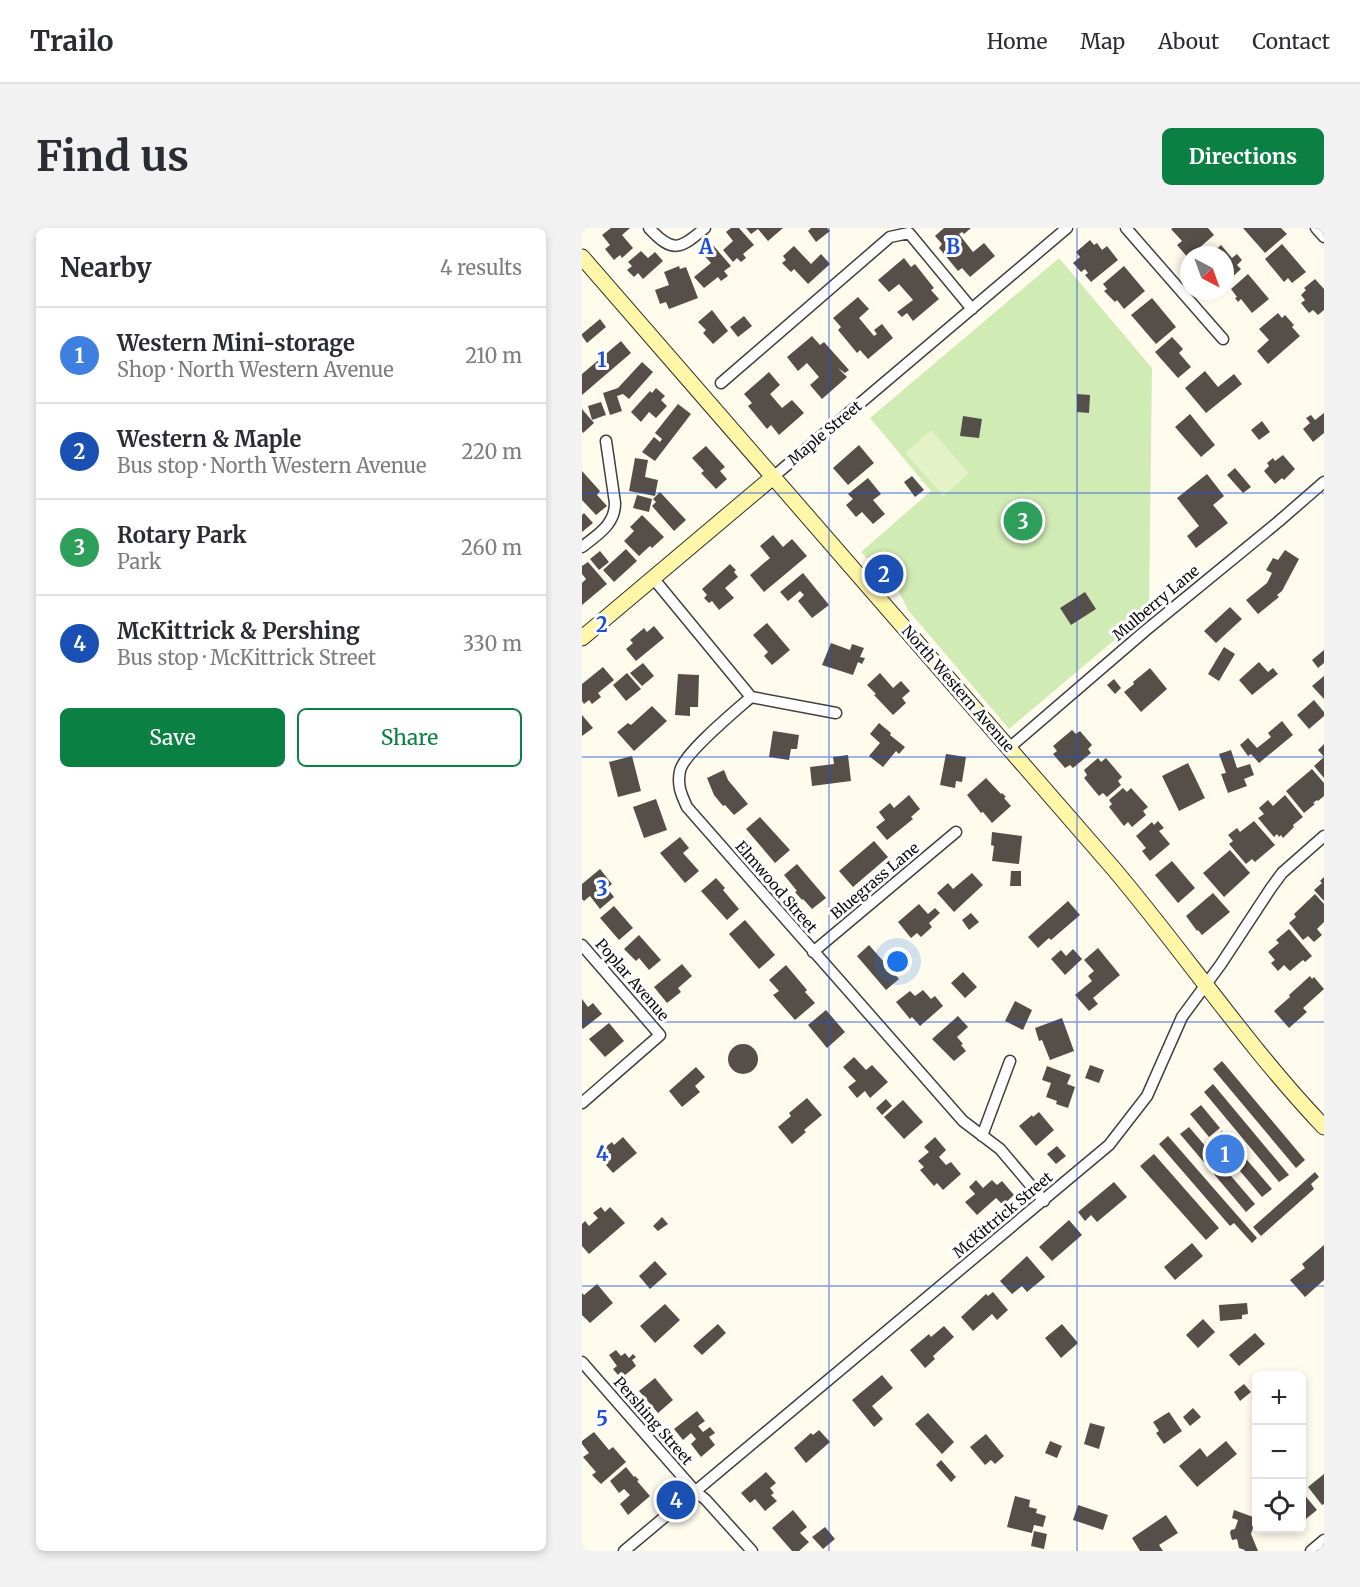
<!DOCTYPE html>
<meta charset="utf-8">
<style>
:root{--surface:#fff;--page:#f2f2f3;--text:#2b2b33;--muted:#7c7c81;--line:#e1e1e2;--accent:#0b8043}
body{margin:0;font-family:Merriweather,serif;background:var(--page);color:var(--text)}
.controls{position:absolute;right:18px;bottom:18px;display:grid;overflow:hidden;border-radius:9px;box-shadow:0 3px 9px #0003}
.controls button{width:54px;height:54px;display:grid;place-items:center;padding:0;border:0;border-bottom:2px solid var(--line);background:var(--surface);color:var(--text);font:30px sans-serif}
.compass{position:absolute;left:598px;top:18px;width:54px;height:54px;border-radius:50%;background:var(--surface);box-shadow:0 3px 9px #0003;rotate:139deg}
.you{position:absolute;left:316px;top:734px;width:21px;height:21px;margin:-15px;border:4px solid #fff;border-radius:50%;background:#1a73e8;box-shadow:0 0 0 9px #1a73e833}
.badge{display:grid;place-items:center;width:39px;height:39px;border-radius:50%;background:var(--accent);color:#fff;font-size:20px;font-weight:700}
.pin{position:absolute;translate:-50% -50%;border:3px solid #fff;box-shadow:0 2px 6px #0006}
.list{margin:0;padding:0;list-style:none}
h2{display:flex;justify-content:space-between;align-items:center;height:78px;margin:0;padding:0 24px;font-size:26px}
h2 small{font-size:20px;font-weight:400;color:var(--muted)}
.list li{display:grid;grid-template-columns:39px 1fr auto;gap:18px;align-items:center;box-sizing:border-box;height:96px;padding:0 24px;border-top:2px solid var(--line)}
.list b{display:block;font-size:22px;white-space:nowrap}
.list p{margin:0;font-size:20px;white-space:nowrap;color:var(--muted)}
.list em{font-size:20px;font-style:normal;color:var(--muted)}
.actions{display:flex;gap:12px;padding:18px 24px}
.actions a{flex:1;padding:14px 0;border:2px solid var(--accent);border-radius:9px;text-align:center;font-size:21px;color:var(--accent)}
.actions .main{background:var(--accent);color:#fff}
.icon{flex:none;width:33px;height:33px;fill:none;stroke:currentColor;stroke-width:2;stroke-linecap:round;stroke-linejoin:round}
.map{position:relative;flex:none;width:742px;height:1323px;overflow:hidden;border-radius:9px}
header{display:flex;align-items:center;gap:36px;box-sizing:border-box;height:84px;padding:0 30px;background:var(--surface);border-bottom:2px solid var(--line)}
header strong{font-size:28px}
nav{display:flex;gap:33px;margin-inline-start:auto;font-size:21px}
.intro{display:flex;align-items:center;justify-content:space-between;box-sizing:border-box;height:144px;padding:0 36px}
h1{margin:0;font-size:42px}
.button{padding:15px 27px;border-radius:9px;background:var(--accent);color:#fff;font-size:21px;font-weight:700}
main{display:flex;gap:36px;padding:0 36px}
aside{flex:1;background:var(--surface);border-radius:9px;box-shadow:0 3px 9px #0003}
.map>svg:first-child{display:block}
</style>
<header>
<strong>Trailo</strong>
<nav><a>Home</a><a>Map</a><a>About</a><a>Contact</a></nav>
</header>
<div class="intro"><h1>Find us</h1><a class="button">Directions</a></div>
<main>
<aside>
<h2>Nearby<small>4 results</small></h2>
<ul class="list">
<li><span class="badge" style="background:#3f7fe0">1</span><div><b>Western Mini-storage</b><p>Shop · North Western Avenue</p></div><em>210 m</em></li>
<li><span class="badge" style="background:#1a4fb4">2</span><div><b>Western &amp; Maple</b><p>Bus stop · North Western Avenue</p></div><em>220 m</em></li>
<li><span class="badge" style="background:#2e9e5b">3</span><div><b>Rotary Park</b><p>Park</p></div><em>260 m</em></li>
<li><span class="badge" style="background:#1a4fb4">4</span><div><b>McKittrick &amp; Pershing</b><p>Bus stop · McKittrick Street</p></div><em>330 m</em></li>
</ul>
<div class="actions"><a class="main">Save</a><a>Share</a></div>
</aside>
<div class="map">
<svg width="742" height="1323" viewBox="0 0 742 1323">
<rect width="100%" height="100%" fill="#fffced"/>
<path fill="#d1ebb5" d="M477,30L570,140L567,383L427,501L326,382L317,364L279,324L349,263L288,190Z"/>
<path fill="#e3f2c7" d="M349,202L387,245L362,268L323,225Z"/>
<path fill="#564e49" d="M29,0H48L40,7L51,20L40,30L38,27L32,32L23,21L28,17L20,7Z
M149,0H157L172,17L161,26L164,30L159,34L155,30L151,34L141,22L151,13L144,4Z
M164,0H201L186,13L176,1L169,6Z
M229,0H245L248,3L234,14L226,3Z
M362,0H389L382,6L380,4L377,6L391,24L402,15L413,28L388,49L380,40L376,43L357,20L360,16L353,8Z
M591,0H626L632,7L609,27H607V31L595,17L600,13L589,1Z
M661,0H699L705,6L683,25Z
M508,12L512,17L515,15L520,22L525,18L536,32L509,54L503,47L506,45L503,41L499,44L491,35L498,29L494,24Z
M130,16L149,38L142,43L146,48L139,53L136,49L122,60L112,49L129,35L120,25Z
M700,16L724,44L710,55L706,50L702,54L683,31Z
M639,17L650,30L655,26L660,32L655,37L659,41L643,56V27H628Z
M212,18L229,36L239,26L248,36L226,56L212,41L209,44L200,35L204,32L201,28Z
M59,23L66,30L73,24L81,33L61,51L56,45L52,49L45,42L50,38L46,34Z
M322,30L329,39L333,36L352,60L349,62L357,71L331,93L325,85L320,89L315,84L331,72L317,56L307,64L296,52Z
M97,38L98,41L104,39L116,70L87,81L84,74L78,76L73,62L87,57L82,44Z
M542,38L563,63L542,81L535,72L533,74L522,63L525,61L521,56Z
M666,46L687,71L670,85L659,71L656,74L653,70L655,69L649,61Z
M733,51L742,61V82L736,87L731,82L727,85L719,75L723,72L719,67L724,62L722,60Z
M276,69L287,81L277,90L292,108L295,106L292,102L300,96L311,110L286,131L278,122L275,125L256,102L259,99L251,90Z
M570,70L594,99L574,116L549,87Z
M130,82L146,103L131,116L121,105L124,102L116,94Z
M696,85L700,90L703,87L712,97L710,99L718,108L686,136L675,123L687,112L677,101Z
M162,88L170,98L156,109L148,99Z
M18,91L24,99L5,115L0,108V106Z
M230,108L238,117L242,114L267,142L263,145L256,140L265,149L240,171L228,157L237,149L225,135L216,143L205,129Z
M590,109L601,121L597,125L609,139L596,150L573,124Z
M39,113L49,125L0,167V146Z
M60,134L71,144L47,171L41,166L35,168L40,183L28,187L21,165L36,160Z
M623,143L636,159L652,146L660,156L624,185L603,160Z
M187,144L198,157L188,166L200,180L210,172L222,185L197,207L189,197L185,201L166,178L170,175L162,166Z
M74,160L83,168L79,172L85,178L74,190L67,184L59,194L49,184L68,163L70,165Z
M495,166L508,167L507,185L495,184Z
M19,174L24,187L10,192L6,178Z
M96,176L109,186L73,233L60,224L72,209L78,214L80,211L73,205Z
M0,181L12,195L1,205L0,203Z
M742,185V205L731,214L721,201L728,195L724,190L729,187L733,192Z
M608,186L633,217L619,229L593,199Z
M381,188L400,191L397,210L378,208Z
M680,193L688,204L677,212L669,202Z
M277,217L292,235L266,257L251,240Z
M124,218L143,239L138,243L145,251L134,261L119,245L122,243L110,230Z
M701,227L713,241L702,252L700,250L693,256L682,243L687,238L685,235L691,230L693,233Z
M53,230L66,232L63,249L76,252L73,268L47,263Z
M653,240L669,259L661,265L645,247Z
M0,243L18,263L15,267L25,278L14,287L0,272Z
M625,246L642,268L631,277L646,295L614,320L605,308L617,298L595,270Z
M330,248L342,262L333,269L322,254Z
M286,250L299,266L291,272L303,286L291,296L280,284L274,289L264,277L271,271L266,266Z
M78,264L104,292L92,303L70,278L74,274L71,271Z
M55,267L70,271L67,284L51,280Z
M2,285L11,295L0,304V287Z
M60,287L82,309L70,320L68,318L57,328L42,313L52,303L48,299Z
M191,307L201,319L210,311L225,328L182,364L168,347L188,330L178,318Z
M44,321L55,333L32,354L21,342Z
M703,322L717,331L700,363L695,367L697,369L676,386L664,372L685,355L690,345L684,342L691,330L696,332Z
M18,323L27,334L17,342L8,331Z
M6,334L25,356L0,377V355L4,351L0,346V338Z
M148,336L154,342L152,344L156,349L143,360L152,370L137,382L130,373L127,375L122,370L125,367L120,361Z
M221,345L247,377L230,390L216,373L222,367L218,363L206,373L198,364Z
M503,364L514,381L489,397L478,380Z
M648,379L660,391L634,415L622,403Z
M185,395L208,422L190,437L182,428L186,424L171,407Z
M72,398L82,410L54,433L44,421L51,415L48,412L62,400L65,404Z
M249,415L268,422L270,416L282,420L278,429L283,430L280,436L276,434L271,447L240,437Z
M642,419L653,426L637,453L626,446Z
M742,422V435L736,440L730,432Z
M677,434L686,444L691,440L696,446L670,467L657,452Z
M61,435L72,448L60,458L48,445Z
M21,439L32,452L16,465L19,469L10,476L7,472L2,476L0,473V456Z
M568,440L585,461L559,484L542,464L552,456L551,454Z
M45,445L59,461L44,473L31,457Z
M298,445L311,460L319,453L328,463L320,470L324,475L311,487L292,467L294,466L285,457Z
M96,446L117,447L116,479H108V488L93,487Z
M742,448V471L730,458Z
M532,451L539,460L533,466L525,457Z
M732,472L742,484V488L727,501L715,487Z
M70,478L85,493L52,523L35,504L46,495L49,497Z
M0,487L11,500L0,508Z
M700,493L711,507L677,535L669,526L666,528L658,517L666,510L675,520L689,509L686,505Z
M297,495L309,505L308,507L323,519L317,526L314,523L301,539L287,528L298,515L288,506Z
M490,502L494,506L498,503L510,517L506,521L509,525L491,540L488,537L483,540L471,526L475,523L471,518Z
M191,503L217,507L215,521H209L207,532L187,529Z
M742,516V550L732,538L742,529L736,522Z
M649,522L655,540L668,536L672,547L662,551L665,558L646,565L639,546L644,545L637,526Z
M364,526L384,529L380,554L374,553L373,560L358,557Z
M266,527L269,553L230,558L228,539L252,536L251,529Z
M50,528L59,563L36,569L27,534Z
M516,530L519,534L524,530L540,549L536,553L539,557L525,569L521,565L517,568L502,550L505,547L502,542Z
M606,535L623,570L597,583L580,548Z
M730,541L742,555V568L736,573L735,572L731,575L733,576L722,585L704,563Z
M142,542L146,552L166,576L152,587L143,577L141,578L132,567L125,550Z
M404,550L419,566L420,565L424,569L422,570L429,578L410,595L401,584L399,585L385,567Z
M541,560L545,564L549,560L566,579L561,583L564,587L550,599L546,594L542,598L527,579L530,576L527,572Z
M327,567L338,581L329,589L331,591L305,612L294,599L303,592L297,584L308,575L312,580Z
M703,567L721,589L711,597L712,599L701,610L699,607L697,609L695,606L692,609L676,590L682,586L677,580L686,572L691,578Z
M74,571L85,602L62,610L51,579Z
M178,589L208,622L193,635L164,601Z
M576,593L582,600L577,603L588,616L568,633L560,623L564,620L554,608L570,594L572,597Z
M672,593L693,617L673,634L670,631L664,636L647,616L651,613L646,607L655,600L658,604Z
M410,604L440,608L437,636L410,633L412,618L409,617Z
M98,609L107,620L101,625L117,643L103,655L78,625Z
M292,613L306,629L271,659L257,643Z
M648,622L668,645L642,669L621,645Z
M590,633L613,660L596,675L573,647Z
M215,636L244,670L230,681L221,671L220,672L213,664L215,663L202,647Z
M18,641L30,656L25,660L32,669L18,681L8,668L2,673L0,671V656Z
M429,643H439V658H428Z
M390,645L401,657L372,684L355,665L366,655L371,661Z
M742,649V673L732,662L740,655L738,653Z
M134,650L143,660L141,662L157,681L145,692L119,663Z
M631,665L648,684L620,707L616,702L615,703L604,688Z
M733,666L742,676V694L735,701L740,707L732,714L726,708L721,712L707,695L714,689L712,686Z
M486,673L498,687L469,712L467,710L456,720L446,709Z
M337,676L346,686L353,680L358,685L347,695L350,699L339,709L335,705L329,710L316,694Z
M32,678L51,700L37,712L18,690Z
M389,685L397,694L387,702L380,692Z
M163,692L193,727L177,741L147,706Z
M707,701L730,728L723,734L721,732L708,743L702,737L696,743L689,735L693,732L686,724L697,715L694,712Z
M57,707L79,732L67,742L57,730L54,733L42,721Z
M287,717L317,751L304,762L275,728Z
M516,720L538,747L511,770L516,776L507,783L493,767L510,753L506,748L512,743L502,732Z
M491,721L500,731L483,747L469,731L479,722L484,728Z
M100,736L110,748L96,760L99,764L85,775L72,759Z
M204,737L225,762L223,764L233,775L213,792L191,767L197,763L187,752Z
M381,744L395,759L383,770L369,755Z
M728,748L730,751L732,749L742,761L721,780L725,784L707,800L692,783L708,769L707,767Z
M341,762L349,771L353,768L361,778L338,798L330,789L328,791L314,774L328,763L333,768Z
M0,771L6,779L11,775L20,786L1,801L0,800Z
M433,773L450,782L441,802L423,793Z
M244,782L263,804L245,820L226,797Z
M376,788L386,799L375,809L381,816L379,817L384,823L372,833L350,811Z
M480,790L492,823L468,832L460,812L457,813L453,800Z
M27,795L42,813L23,829L7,811Z
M146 831a15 15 0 1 1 30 0a15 15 0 1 1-30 0Z
M272,829L284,842L290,837L306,854L288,870L283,863L275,870L266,859L274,853L261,839Z
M640,833L723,932L714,940L631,841Z
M508,837L522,842L517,855L503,850Z
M465,838L489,847L485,856L493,859L486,880L474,876L475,873L464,869L469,855L460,852Z
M114,839L123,849L113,858L118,864L100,879L87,863Z
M631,856L707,947L697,954L622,864Z
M225,870L240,887L222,902L224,904L210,916L196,899L209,888L207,885Z
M304,871L310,878L300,887L294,880Z
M321,872L341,894L322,911L302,889Z
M619,877L638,900L627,909L608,886Z
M457,884L472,902L454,918L437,898L450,887L451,889Z
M607,899L673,976L664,984L598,906Z
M640,903L690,961L680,969L631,911Z
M586,908L675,1010L670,1015L652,995L648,998L577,916Z
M41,909L55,925L31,945L24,937L26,935L17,924L30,914L32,917Z
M353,909L364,922L357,929L364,937L369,934L379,946L361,962L355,955L352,958L338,942L342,939L336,933L347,924L342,919Z
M475,918L484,928L474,936L465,926Z
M572,926L637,1000L624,1012L558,938Z
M733,944L737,949L729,956L732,961L679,1008L671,999Z
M394,952L401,960L410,952L415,957L420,953L432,967L421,977L414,970L395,987L383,974L393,966L387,959Z
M532,954L545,969L515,994L509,987L503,993L496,984Z
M19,979L23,984L28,979L43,995L7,1026L0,1018V996L3,993L7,998L16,990L11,985Z
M80,989L86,996L76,1003L71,998Z
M487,992L500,1007L470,1033L457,1019Z
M610,1015L621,1028L593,1052L582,1039Z
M742,1017V1052L723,1069L708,1052L723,1040L720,1036Z
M445,1028L463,1049L445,1064L440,1058L430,1066L418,1053Z
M73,1033L85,1046L68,1061L57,1048Z
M15,1056L31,1075L8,1095L0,1087V1065L2,1067Z
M411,1064L426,1082L415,1092L410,1086L391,1103L379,1089L404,1066L406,1068Z
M665,1075L666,1086L660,1087V1091L638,1093L637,1077Z
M83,1076L98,1092L73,1115L58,1098Z
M621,1091L633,1104L616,1120L604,1107Z
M136,1096L144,1105L120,1127L111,1118Z
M480,1096L496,1115L479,1130L463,1110Z
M362,1098L372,1109L351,1128L353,1131L343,1140L328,1122L347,1106L349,1109Z
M673,1105L683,1116L657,1138L647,1127Z
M34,1122L39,1128L43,1125L47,1130L51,1126L54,1129L50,1132L54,1138L42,1148L39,1144L36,1147L31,1141L35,1138L27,1127Z
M300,1147L311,1160L290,1178L301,1191L292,1199L270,1172Z
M73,1150L91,1172L76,1185L57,1163Z
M662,1156L669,1164L658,1173L652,1164Z
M611,1180L619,1189L608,1198L601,1189Z
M115,1183L123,1193L116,1198L121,1204L128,1199L133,1205L127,1209L133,1217L119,1229L109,1216L114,1211L109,1205L101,1212L92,1201Z
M587,1184L600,1203L582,1216L574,1205L577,1203L571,1194Z
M346,1185L372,1214L360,1226L333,1196Z
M508,1195L523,1199L517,1221L502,1216Z
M237,1202L248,1214L224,1235L212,1220L229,1205L231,1207Z
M12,1204L27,1222L31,1219L44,1234L19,1256L10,1247L14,1244L1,1229L7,1225L0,1216V1213Z
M404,1206L422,1228L413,1236L409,1232L403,1237L388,1219Z
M468,1213L480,1218L475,1230L463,1225Z
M644,1213L655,1226L615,1259L597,1238L618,1220L625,1229Z
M359,1232L374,1249L369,1254L354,1237Z
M44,1239L52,1249L53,1248L57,1252L55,1253L68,1268L46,1287L38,1276L48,1267L42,1261L37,1265L28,1253Z
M184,1244L194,1255L188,1260L192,1265L189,1267L195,1273L183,1283L173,1271L168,1275L159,1265Z
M742,1246V1276L740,1277L726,1259Z
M720,1264L735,1282L720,1294Z
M433,1268L448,1272L447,1279L455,1281L454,1285L464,1288L461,1299L452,1297L450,1305L425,1299Z
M496,1277L526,1287L521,1302L491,1292Z
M211,1282L225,1299L218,1305L227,1314L217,1323H210L190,1300Z
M652,1282L674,1290L669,1306L676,1323H662L663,1322L657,1320L655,1311L650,1312L648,1305L649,1302L653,1301L656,1292L650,1290Z
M584,1287L596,1305L577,1317L581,1323H558L550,1310Z
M243,1299L253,1311L241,1321L230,1309Z
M452,1303L465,1306L462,1321L449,1318Z"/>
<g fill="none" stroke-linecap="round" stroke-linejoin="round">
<defs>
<path id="street" d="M67,0C91,26 98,21 123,0
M544,0L641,111
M734,0L742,9
M139,155L308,9L327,5L390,81
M191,249L485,0
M0,319C15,307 33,297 33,275L24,213
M71,350L169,469
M169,469C153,483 101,526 98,543C95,557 99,566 105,579L381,893L418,921L462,973
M169,469L254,485
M427,520L563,403L696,294L742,254
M0,717L78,807L0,875
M231,724L374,604
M400,908L428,833
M0,1134L113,1263L124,1272L170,1323
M42,1323L527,917L565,868L600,789L639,736L689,660L700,645L742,608
M729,1323L742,1312"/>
<path id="secondary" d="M0,29L531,640C603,725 665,818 742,899
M0,410L191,249"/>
</defs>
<use href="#street" stroke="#404040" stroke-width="13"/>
<use href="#secondary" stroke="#2f2f2f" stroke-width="17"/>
<use href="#street" stroke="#fff" stroke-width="10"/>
<use href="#secondary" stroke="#fff6a8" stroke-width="15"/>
</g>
<path fill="none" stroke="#1d4ed8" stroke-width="1.5" stroke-opacity="0.55" d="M247,0V1323M495,0V1323M0,265H742M0,529H742M0,794H742M0,1058H742"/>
<g text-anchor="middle" stroke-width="6" stroke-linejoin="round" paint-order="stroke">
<g font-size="15" fill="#0d0d0d" stroke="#fff">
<text transform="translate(243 205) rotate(-40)" y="5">Maple Street</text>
<text transform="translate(574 375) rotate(-40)" y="5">Mulberry Lane</text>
<text transform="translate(376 461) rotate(49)" y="5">North Western Avenue</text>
<text transform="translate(293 653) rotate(-40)" y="5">Bluegrass Lane</text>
<text transform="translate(194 659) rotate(49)" y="5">Elmwood Street</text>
<text transform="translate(50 752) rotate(49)" y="5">Poplar Avenue</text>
<text transform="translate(421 987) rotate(-40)" y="5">McKittrick Street</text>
<text transform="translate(71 1193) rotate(49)" y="5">Pershing Street</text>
</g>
</g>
<g font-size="20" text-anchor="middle" font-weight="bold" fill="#1d4ed8" stroke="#fff" stroke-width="6" stroke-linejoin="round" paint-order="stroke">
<text x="124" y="26">A</text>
<text x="371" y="26">B</text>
<text x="20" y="139">1</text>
<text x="20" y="404">2</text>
<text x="20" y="668">3</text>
<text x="20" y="933">4</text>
<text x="20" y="1198">5</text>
</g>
</svg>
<div class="controls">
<button>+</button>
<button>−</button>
<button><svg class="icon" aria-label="locate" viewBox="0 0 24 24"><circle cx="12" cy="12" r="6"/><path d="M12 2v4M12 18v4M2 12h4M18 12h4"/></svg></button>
</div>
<svg class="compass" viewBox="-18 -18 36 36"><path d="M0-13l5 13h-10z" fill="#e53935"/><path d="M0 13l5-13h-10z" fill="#7c7c81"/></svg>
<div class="you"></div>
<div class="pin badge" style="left:643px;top:926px;background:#3f7fe0">1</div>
<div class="pin badge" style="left:302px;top:346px;background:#1a4fb4">2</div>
<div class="pin badge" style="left:441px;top:293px;background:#2e9e5b">3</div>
<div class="pin badge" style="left:94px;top:1272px;background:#1a4fb4">4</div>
</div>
</main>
